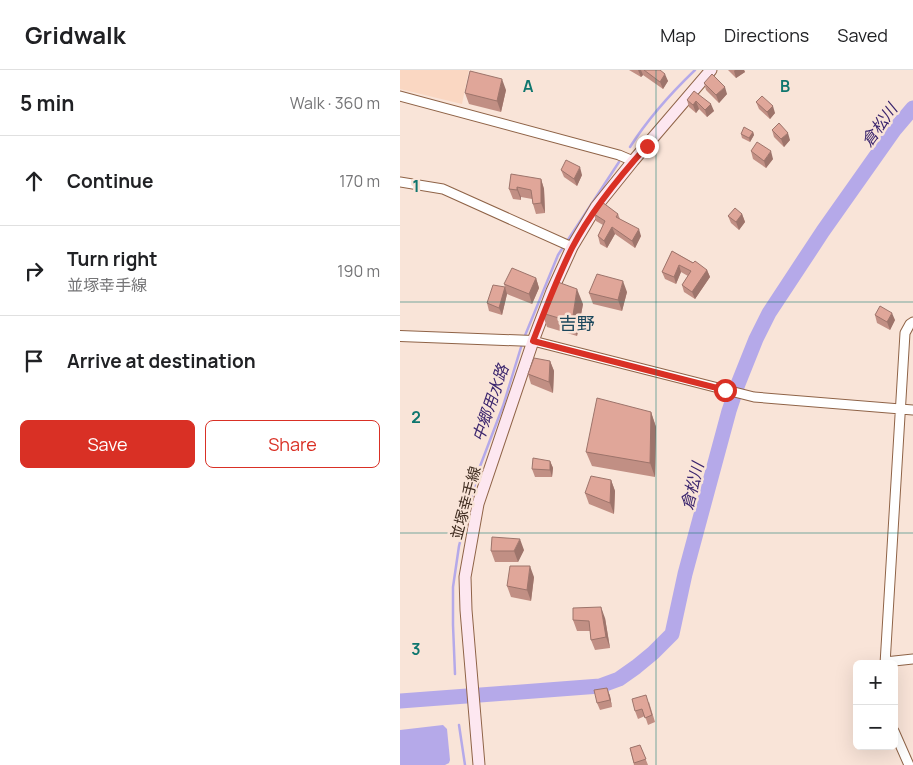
<!DOCTYPE html>
<meta charset="utf-8">
<style>
:root{--surface:#fff;--page:#f2f2f2;--text:#202124;--muted:#757577;--line:#e0e0e0;--accent:#d93025}
body{margin:0;font-family:Manrope,"Noto Sans JP",sans-serif;background:var(--page);color:var(--text)}
.controls{position:absolute;right:15px;bottom:15px;display:grid;overflow:hidden;border-radius:8px;box-shadow:0 5px 20px #0002}
.controls button{width:45px;height:45px;display:grid;place-items:center;padding:0;border:0;border-bottom:1px solid var(--line);background:var(--surface);color:var(--text);font:25px sans-serif}
.stop{position:absolute;width:15px;height:15px;margin:-11px;border:4px solid #d93025;border-radius:50%;background:#fff}
.stop.end{background:#d93025;border-color:#fff;box-shadow:0 1px 5px #0008}
.list{margin:0;padding:0;list-style:none}
h2{display:flex;justify-content:space-between;align-items:center;height:65px;margin:0;padding:0 20px;font-size:21px}
h2 small{font-size:16px;font-weight:400;color:var(--muted)}
.list li{display:grid;grid-template-columns:32px 1fr auto;gap:15px;align-items:center;box-sizing:border-box;height:90px;padding:0 20px;border-top:1px solid var(--line)}
.list b{display:block;font-size:19px;white-space:nowrap}
.list p{margin:0;font-size:16px;white-space:nowrap;color:var(--muted)}
.list em{font-size:16px;font-style:normal;color:var(--muted)}
.actions{display:flex;gap:10px;padding:15px 20px}
.actions a{flex:1;padding:11px 0;border:1px solid var(--accent);border-radius:8px;text-align:center;font-size:18px;color:var(--accent)}
.actions .main{background:var(--accent);color:#fff}
.icon{flex:none;width:28px;height:28px;fill:none;stroke:currentColor;stroke-width:2;stroke-linecap:round;stroke-linejoin:round}
.map{position:relative;flex:none;width:513px;height:695px;overflow:hidden}
header{display:flex;align-items:center;gap:30px;box-sizing:border-box;height:70px;padding:0 25px;background:var(--surface);border-bottom:1px solid var(--line)}
header strong{font-size:24px}
nav{display:flex;gap:28px;margin-inline-start:auto;font-size:18px}
main{display:flex}
aside{flex:1;background:var(--surface)}
.map>svg:first-child{display:block}
</style>
<header>
<strong>Gridwalk</strong>
<nav><a>Map</a><a>Directions</a><a>Saved</a></nav>
</header>
<main>
<aside>
<h2>5 min<small>Walk · 360 m</small></h2>
<ul class="list">
<li><svg class="icon" aria-label="ahead" viewBox="0 0 24 24"><path d="M12 20V5M6 11l6-6 6 6"/></svg><div><b>Continue</b></div><em>170 m</em></li>
<li><svg class="icon" aria-label="right" viewBox="0 0 24 24"><path d="M7 20v-9h11M14 6l5 5-5 5"/></svg><div><b>Turn right</b><p>並塚幸手線</p></div><em>190 m</em></li>
<li><svg class="icon" aria-label="arrive" viewBox="0 0 24 24"><path d="M6 21V4h12l-3 4 3 4H6"/></svg><div><b>Arrive at destination</b></div></li>
</ul>
<div class="actions"><a class="main">Save</a><a>Share</a></div>
</aside>
<div class="map">
<svg width="513" height="695" viewBox="0 0 513 695">
<rect width="100%" height="100%" fill="#f9e4d8"/>
<path fill="#fad7c2" d="M0,0H69L62,34L0,19Z"/>
<path fill="#b5a9e9" d="M43,655L47,659L50,690L49,693L45,695H0V660Z"/>
<g fill="none" stroke-linecap="round" stroke-linejoin="round">
<path stroke="#b5a9e9" stroke-width="2.5" d="M230,77C249,47 270,24 295,0
M124,268L158,185L219,92
M55,604L53,555V517L59,476L79,399L103,336L122,274
M59,655L65,695"/>
<path stroke="#b5a9e9" stroke-width="15" d="M0,631L200,616L219,609L236,597L253,583L272,564L285,504L329,341L338,314L356,269L369,243L423,161L495,59L513,38"/>
<defs>
<path id="minor" d="M0,26L219,85L233,91
M0,112L43,119L172,177
M133,271L354,327L513,340
M485,592L513,589
M485,594L505,263L510,254L513,252
M494,661L509,695"/>
<path id="tertiary" d="M0,266L133,271"/>
<path id="secondary" d="M79,695L66,540L65,507L78,434L133,271L152,221L172,177L196,137L233,91L311,0"/>
</defs>
<use href="#minor" stroke="#8f6347" stroke-width="11"/>
<use href="#tertiary" stroke="#8f6347" stroke-width="12"/>
<use href="#secondary" stroke="#8f6347" stroke-width="13"/>
<use href="#minor" stroke="#fff" stroke-width="9"/>
<use href="#tertiary" stroke="#fff" stroke-width="10"/>
<use href="#secondary" stroke="#fde7f0" stroke-width="11"/>
</g>
<path fill="#c18f84" d="M229,0H260L268,11L263,19L243,5L241,7Z
M328,0H344L345,2L336,8Z
M304,13L327,24L319,33L306,20Z
M106,20L101,42L69,34L65,23Z
M294,21L314,41L307,47L299,39L296,43L289,37L287,30Z
M356,32L375,43L370,49L359,39Z
M372,60L390,70L384,77L374,67Z
M353,62L354,65L350,72L342,68L341,64Z
M351,81L373,89L366,98L353,89Z
M161,100L182,105L177,116L164,107Z
M141,109L144,119L145,143L136,144L133,134L132,129L121,127V130L113,129L109,119Z
M194,144H218L220,149L241,166L235,178L215,164L207,178L200,174L198,166L203,155L196,151Z
M342,144L345,152L339,160L331,153L328,146Z
M272,181L307,200L310,207L295,229L284,222L282,215L288,206L281,202L276,214L265,209L262,202Z
M136,208L139,218L132,234L107,224L102,245L89,241L87,233L105,217L104,214Z
M227,222L222,241L193,234L189,223Z
M183,234L177,266L147,257L142,243Z
M475,245L495,250L490,260L477,253Z
M150,291L154,301L153,323L131,314L128,304Z
M251,342L256,357L255,407L192,396L186,382Z
M150,391L153,398L152,407H135L132,399Z
M211,410L215,421L214,444L189,434L185,423Z
M124,480L118,492H95L91,481Z
M134,507L131,531L111,527L107,516Z
M205,548L210,578L195,580L191,570L190,561H177L173,550Z
M207,618L210,626L212,637L200,640L197,633Z
M249,632L255,652L248,655L245,646L238,649L235,641Z
M240,675L248,695H234L230,678Z"/>
<path fill="#9d746b" d="M238,0H241L243,5L241,7Z
M335,0H344L345,2L336,8L334,1Z
M265,4L268,11L263,19L260,12Z
M102,9L106,20L101,42L97,31Z
M325,17L327,24L319,33L316,25Z
M296,31L299,39L296,43L293,35Z
M311,34L314,41L307,47L305,40Z
M373,36L375,43L370,49L367,42Z
M353,62L354,65L350,72L349,68Z
M388,63L390,70L384,77L381,69Z
M371,81L373,89L366,98L364,91Z
M180,97L182,105L177,116L174,109Z
M141,109L144,119L145,143L141,133Z
M117,117L121,127V130L117,120Z
M342,144L345,152L339,160L336,152Z
M212,157L215,164L207,178L204,171Z
M239,159L241,166L235,178L232,171Z
M279,195L281,202L276,214L274,207Z
M307,200L310,207L295,229L292,222Z
M136,208L139,218L132,234L129,224Z
M223,211L227,222L222,241L218,230Z
M105,217L107,224L102,245L99,238Z
M177,219L183,234L177,266L172,252Z
M492,243L495,250L490,260L487,252Z
M150,291L154,301L153,323L149,312Z
M251,342L256,357L255,407L250,393Z
M150,391L153,398L152,407L150,400Z
M211,410L215,421L214,444L210,433Z
M120,469L124,480L118,492L114,481Z
M130,496L134,507L131,531L127,520Z
M201,537L205,548L210,578L206,567Z
M207,618L210,626L212,637L210,630Z"/>
<path fill="#e0a699" stroke="#9d746b" d="M244,0H260L265,4L260,12Z
M70,1L102,9L97,31L65,23Z
M312,4L325,17L316,25L304,13Z
M294,21L311,34L305,40L296,31L293,35L287,30Z
M362,26L373,36L367,42L356,32Z
M379,53L388,63L381,69L372,60Z
M344,57L353,62L349,68L341,64Z
M357,72L371,81L364,91L351,81Z
M166,90L180,97L174,109L161,100Z
M111,104L141,109V133L133,134L131,120L117,117V120L109,119Z
M202,132L218,144L216,147L239,159L232,171L212,157L204,171L198,166L205,151L194,144Z
M335,138L342,144L336,152L328,146Z
M272,181L293,193L295,191L307,200L292,222L282,215L291,201L279,195L274,207L262,202Z
M112,198L136,208L129,224L104,214Z
M197,204L223,211L218,230L189,223Z
M155,211L177,219L172,252L142,243Z
M93,215L105,217L99,238L87,233Z
M480,236L492,243L487,252L475,245Z
M134,288L150,291L149,312L128,304Z
M197,328L251,342L250,393L186,382Z
M133,388L150,391V400L132,399Z
M191,406L211,410L210,433L185,423Z
M92,467L120,469L114,481H91Z
M110,496H130L127,520L107,516Z
M201,537L206,567L191,570L189,551L173,550V538Z
M207,618L210,630L197,633L194,620Z
M246,625L252,645L245,648L242,639L235,641L232,629Z
M240,675L246,689L234,693L230,678Z"/>
<g fill="none" stroke-linecap="round" stroke-linejoin="round">
<path stroke="#d93025" stroke-width="6" d="M247,76C219,107 191,141 172,178C157,208 145,240 133,271L325,320"/>
</g>
<path fill="none" stroke="#0f766e" stroke-width="1" stroke-opacity="0.55" d="M256,0V695M0,232H513M0,463H513"/>
<g text-anchor="middle" stroke-width="5" stroke-linejoin="round" paint-order="stroke">
<g font-size="15" fill="#3e2b1f" stroke="#f9e4d8">
<text transform="translate(66 433) rotate(-75)" y="5">並塚幸手線</text>
</g>
<g font-size="16" font-style="italic" fill="#3a246d" stroke="#f9e4d8">
<text transform="translate(479 55) rotate(-54)" y="6">倉松川</text>
<text transform="translate(90 333) rotate(-71)" y="6">中郷用水路</text>
<text transform="translate(292 416) rotate(-76)" y="6">倉松川</text>
</g>
<g font-size="18" fill="#1b475c" stroke="#f9e4d8">
<text x="177" y="260">吉野</text>
</g>
</g>
<g font-size="16" text-anchor="middle" font-weight="bold" fill="#0f766e" stroke="#f9e4d8" stroke-width="5" stroke-linejoin="round" paint-order="stroke">
<text x="128" y="22">A</text>
<text x="385" y="22">B</text>
<text x="16" y="122">1</text>
<text x="16" y="353">2</text>
<text x="16" y="585">3</text>
</g>
</svg>
<div class="controls">
<button>+</button>
<button>−</button>
</div>
<div class="stop" style="left:325px;top:320px"></div>
<div class="stop end" style="left:247px;top:76px"></div>
</div>
</main>
